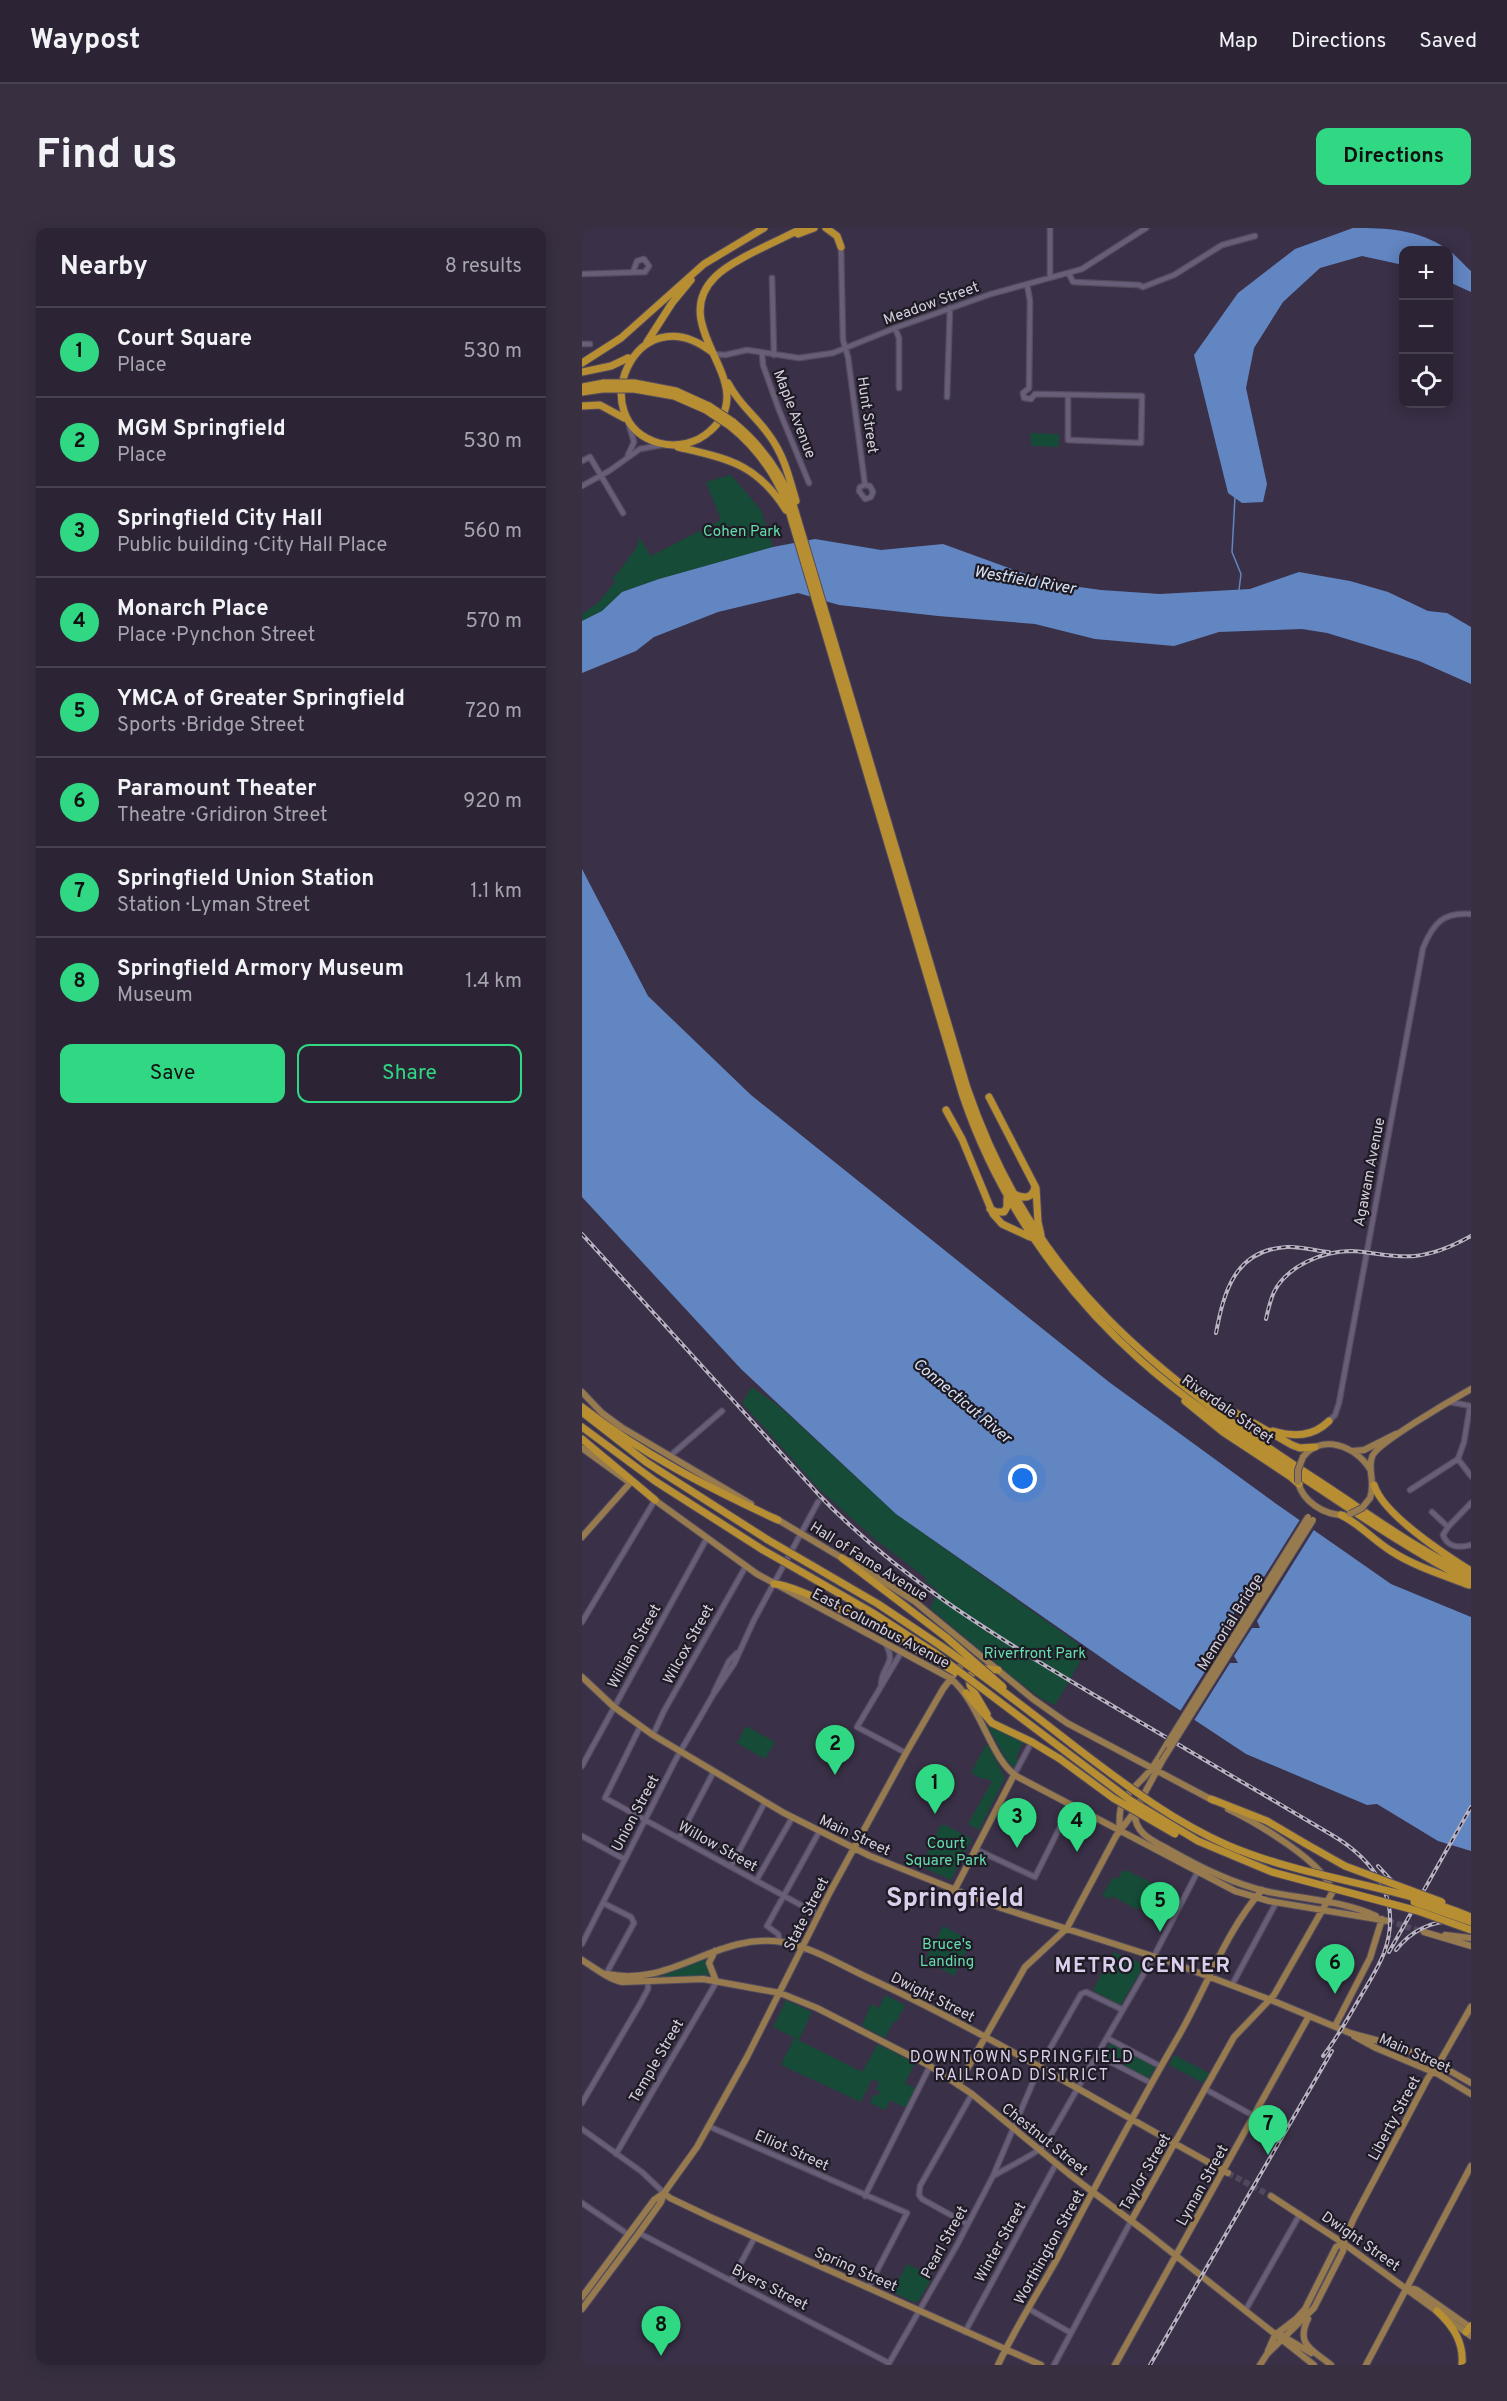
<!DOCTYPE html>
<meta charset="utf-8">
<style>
:root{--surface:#2c2435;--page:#383041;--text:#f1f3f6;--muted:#a6a4ad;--line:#484150;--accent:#30d883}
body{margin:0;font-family:Overpass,sans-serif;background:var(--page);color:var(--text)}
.controls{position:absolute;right:18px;top:18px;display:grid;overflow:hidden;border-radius:12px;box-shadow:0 3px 15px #0003}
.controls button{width:54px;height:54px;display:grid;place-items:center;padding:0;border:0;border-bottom:2px solid var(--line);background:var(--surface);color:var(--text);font:30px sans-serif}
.you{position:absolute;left:441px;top:1251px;width:21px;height:21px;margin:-15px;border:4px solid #fff;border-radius:50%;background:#1a73e8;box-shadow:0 0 0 9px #1a73e833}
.badge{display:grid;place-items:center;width:39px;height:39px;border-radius:50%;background:var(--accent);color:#111;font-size:20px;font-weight:700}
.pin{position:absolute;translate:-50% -50px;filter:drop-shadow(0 2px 3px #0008)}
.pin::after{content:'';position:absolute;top:32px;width:21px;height:18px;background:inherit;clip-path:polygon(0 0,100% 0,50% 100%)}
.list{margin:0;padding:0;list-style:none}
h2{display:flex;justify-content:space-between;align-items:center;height:78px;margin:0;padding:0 24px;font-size:26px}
h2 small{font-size:20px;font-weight:400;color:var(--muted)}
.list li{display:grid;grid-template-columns:39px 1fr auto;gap:18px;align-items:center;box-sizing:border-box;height:90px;padding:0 24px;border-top:2px solid var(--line)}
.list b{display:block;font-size:22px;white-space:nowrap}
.list p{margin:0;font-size:20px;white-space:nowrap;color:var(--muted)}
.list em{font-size:20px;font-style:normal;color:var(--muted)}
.actions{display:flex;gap:12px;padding:18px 24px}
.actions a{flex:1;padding:14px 0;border:2px solid var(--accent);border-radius:12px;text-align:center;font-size:21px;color:var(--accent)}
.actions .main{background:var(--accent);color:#111}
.icon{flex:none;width:33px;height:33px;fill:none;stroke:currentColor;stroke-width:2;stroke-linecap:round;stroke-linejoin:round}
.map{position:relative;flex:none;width:889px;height:2137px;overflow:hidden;border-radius:12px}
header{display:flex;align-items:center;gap:36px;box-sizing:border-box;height:84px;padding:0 30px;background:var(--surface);border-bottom:2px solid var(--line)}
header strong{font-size:28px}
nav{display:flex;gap:33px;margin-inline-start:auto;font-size:21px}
.intro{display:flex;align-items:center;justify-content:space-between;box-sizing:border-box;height:144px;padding:0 36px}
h1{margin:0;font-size:42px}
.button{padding:15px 27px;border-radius:12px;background:var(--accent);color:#111;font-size:21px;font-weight:700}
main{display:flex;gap:36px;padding:0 36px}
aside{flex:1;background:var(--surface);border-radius:12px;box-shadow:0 3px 15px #0003}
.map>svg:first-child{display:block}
</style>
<header>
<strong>Waypost</strong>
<nav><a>Map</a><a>Directions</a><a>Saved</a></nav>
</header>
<div class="intro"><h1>Find us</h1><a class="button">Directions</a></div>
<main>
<aside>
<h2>Nearby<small>8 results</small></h2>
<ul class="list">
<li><span class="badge">1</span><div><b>Court Square</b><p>Place</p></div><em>530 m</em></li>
<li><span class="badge">2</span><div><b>MGM Springfield</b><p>Place</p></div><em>530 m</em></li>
<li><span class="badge">3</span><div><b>Springfield City Hall</b><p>Public building · City Hall Place</p></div><em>560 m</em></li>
<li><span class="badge">4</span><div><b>Monarch Place</b><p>Place · Pynchon Street</p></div><em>570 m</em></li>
<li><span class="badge">5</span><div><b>YMCA of Greater Springfield</b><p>Sports · Bridge Street</p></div><em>720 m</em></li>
<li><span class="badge">6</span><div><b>Paramount Theater</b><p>Theatre · Gridiron Street</p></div><em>920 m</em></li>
<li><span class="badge">7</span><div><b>Springfield Union Station</b><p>Station · Lyman Street</p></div><em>1.1 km</em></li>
<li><span class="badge">8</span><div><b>Springfield Armory Museum</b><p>Museum</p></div><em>1.4 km</em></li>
</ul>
<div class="actions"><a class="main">Save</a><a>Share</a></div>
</aside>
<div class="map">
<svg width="889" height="2137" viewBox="0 0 889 2137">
<rect width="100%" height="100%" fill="#3a3047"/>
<path fill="#164b37" d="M448,205L477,206V219L449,218Z
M149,247L179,282L191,319L77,351L40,364L20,383L0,393V386L17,374L33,354L30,349L34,347L55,319L57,309L69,328L139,292L124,254Z
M170,1159L197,1178L314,1286L505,1422L473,1477L460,1471L429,1448L348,1380L356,1363L343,1353L344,1350L294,1312L238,1262L160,1175Z
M403,1493L442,1513L434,1530L437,1532L433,1541L425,1533Z
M164,1498L193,1514L183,1531L155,1515Z
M406,1517L423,1550L397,1602L386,1596L410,1553L402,1550L400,1551L389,1545L403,1518Z
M359,1597H363L390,1611L369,1652L338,1638Z
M540,1643H546L584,1662L585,1667L581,1675L565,1667L556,1682L530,1668L528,1671L520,1668L531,1649L536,1651Z
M361,1698L390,1713L372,1748L347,1734L344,1730Z
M531,1724L563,1736L538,1778L511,1762Z
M125,1730L127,1747L72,1751Z
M303,1767L323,1777L320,1785L318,1784L317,1790L310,1796L303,1810L280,1798L289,1776L297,1780Z
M204,1772L230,1784L217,1812L191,1799Z
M212,1810L280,1844L296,1816L333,1835L323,1855L333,1860L324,1880L308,1872L303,1882L288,1875L292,1866L296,1868L298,1864L294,1861L297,1854L290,1851L279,1874L199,1837Z
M529,1814L574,1838L566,1852L522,1828Z
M592,1827L627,1845L621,1855L587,1837Z
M325,2036L351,2048L336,2074H331L310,2064Z"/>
<path fill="#6286c2" d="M771,0C804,0 836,1 865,21C874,27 881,36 889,43V64L867,54L866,22H822L821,37L780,28L738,40L701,74L672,120L664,160L685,256L681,274L660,275L646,265L612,127L656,65L713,21Z
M233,311L299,322L361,316L468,355L519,362L578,366L668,361L717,344L768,353L806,364L846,383L865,385L889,399V456L837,433L745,405L720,401L637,404L592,418L513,411L453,396L356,388L257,377L216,365L136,384L72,409L54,423L0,445V393L20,383L40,364L77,351L191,319Z
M0,641L66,768L169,867L527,1154L693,1275L809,1356L889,1389V1623L856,1613L795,1576L785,1577L664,1526L540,1444L314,1286L159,1141L0,969Z"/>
<path fill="#3a3047" d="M719,1290L733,1300L675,1393L678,1400H670L652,1428L656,1435H648L611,1494L597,1485L634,1426L630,1423V1419H638L656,1391L652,1388V1383L656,1382L660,1384Z"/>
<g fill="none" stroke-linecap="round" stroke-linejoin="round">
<path stroke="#6286c2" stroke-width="1.5" d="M653,269L650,324L659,346L657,362"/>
<path stroke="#51485e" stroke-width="6" stroke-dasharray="6 3" stroke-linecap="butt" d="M806,1693L842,1704
M646,1945L689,1968"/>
<defs>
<path id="minor" d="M468,0V50
M259,19L261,112L266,129L283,257L288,258L291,264L289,269L283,271L277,263L278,259L283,257
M0,46L63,44L67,38L62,31L55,33L51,44
M487,46L491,54L557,57L561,59L592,47L640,17L673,8
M190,50L192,127
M445,56L448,73L447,160L441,165L442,170L449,171L453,166L560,168L559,215L486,212V168
M313,100L317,110V160
M0,116H8
M180,125L181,137L197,182L227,255
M131,126L143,127L165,122L217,130L251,125L313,100L409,66L500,41L564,0
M365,169L368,80
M46,227L52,214L46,194
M0,233L8,229L41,285
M0,258L27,243L58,221L80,217
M868,1174L889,1178
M888,1178L882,1214L876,1231L889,1248
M747,1193L753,1187L757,1175L841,720C851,696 860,684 889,686
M88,1228L140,1183
M828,1262L876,1231
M889,1275L866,1299L861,1307C866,1320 877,1320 889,1317
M850,1284L866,1299
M0,1394L73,1272
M320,1423L275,1499L324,1525
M299,1457C299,1438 316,1436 303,1415
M132,1464L147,1433L155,1425
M58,1499L23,1570L237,1687
M71,1507L82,1483L164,1338
M0,1538L125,1310
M432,1547L447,1519
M0,1608L42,1631
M97,1610L132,1543
M393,1621L453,1649L489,1577
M149,1638L183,1574
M174,1653L210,1590
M21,1675L49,1689L52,1695L24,1746
M198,1713L196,1706L185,1698L237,1604
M0,1716L94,1531L131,1467L152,1436L172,1392L236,1274
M650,1757L694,1675
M525,1810L578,1838
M515,1827L569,1855
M623,1861L672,1888
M0,1875L58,1776L66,1761V1754
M126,1898L325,1985L286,2060
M0,1901L60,1944L82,1965
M34,1926L135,1753
M411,1948C421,1942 459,1923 463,1917L572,1728L616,1643
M283,1968L348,1838
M0,1975L47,2007
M385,1996L340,1971L337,1967L338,1958L390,1866
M57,2005L307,2135
M149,2053L173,2009
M447,2081L489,2105
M663,2083L718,1986
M383,2104L474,1936
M306,2137L375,2017L411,1948L457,1840L499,1766L504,1764L541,1782
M472,2137L549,1993"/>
<path id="major" d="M0,1164L20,1185L39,1199L169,1276
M0,1220L47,1254
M771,1223L782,1222L814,1206
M721,1229C740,1205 773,1218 788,1241
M716,1254C721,1274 742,1287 762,1287
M70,1270L175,1346L368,1450C399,1475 408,1532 436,1549L653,1663L687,1673L806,1693
M788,1270C794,1254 785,1242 790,1229C793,1216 873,1170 889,1161
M193,1290L260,1330L272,1335L332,1373L451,1471L485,1495L632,1573
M0,1309L48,1255
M0,1449L32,1479L71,1507L202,1585L288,1628L419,1680L583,1732L694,1774L768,1805L816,1818L856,1836L889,1855
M553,1583C551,1605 571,1613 586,1621C618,1639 651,1656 687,1664C722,1671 762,1673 794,1688
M538,1603C535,1570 545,1568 564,1547C573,1538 579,1526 585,1516
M372,1663L432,1547
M842,1704L889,1718
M863,1707L889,1710
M133,1723L127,1735L134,1753
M0,1732C13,1740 26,1751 40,1754L121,1751L198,1765L235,1780L348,1838L390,1866L487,1946L564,2004L732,2137
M25,1746C90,1760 134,1704 200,1714C229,1718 264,1740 291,1752C413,1809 528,1881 646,1945
M753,1798L788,1730L800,1691
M772,1808L794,1820L856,1846L889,1866
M376,1857L443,1739L485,1700L534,1608L553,1583L580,1533
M82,1965L88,1970L128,1989L459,2137
M689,1968L761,2015L889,2108
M549,1993L652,1809L692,1767L750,1665C747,1636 671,1593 646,1581
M826,2059L835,2062L889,2100
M0,2069L72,1972L82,1965L115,1919L165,1829L248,1664L324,1525L361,1461L383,1432
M0,2081L57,2005L79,1974L82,1965
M726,2091C713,2117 731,2122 749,2137
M699,2107L729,2125
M686,2123L693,2107L714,2091L723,2081L754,2019L761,2015
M416,2137C433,2100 456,2065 476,2029C515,1955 554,1881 596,1809C624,1761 643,1704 680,1662
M533,2137L727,1788
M678,2137L685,2126L732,2080L761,2023V2015L772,1990L846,1850L860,1830L889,1779
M784,2137L889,1938"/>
<path id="highway" d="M244,0L255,8L259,19
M216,6L232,0
M65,114L90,75L109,52
M130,124C53,64 0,193 77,215C95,220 115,215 128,203C183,155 82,100 133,49C149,32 198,12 221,0
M0,135L39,110L122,36L182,0
M0,144L29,138L46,130
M52,155L94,163L127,178
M146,155C158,178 173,187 187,207C202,227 207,249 214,273
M0,159L22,155
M52,161L92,168L124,182
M0,164L20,161
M0,178L18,177L42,190
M151,194C178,216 198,243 211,276L385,860C452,1055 573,1146 738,1254C787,1286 836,1323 889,1347
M148,198C174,219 193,245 205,276L381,868C415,969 478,1060 557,1131C607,1176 666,1213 723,1251C777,1287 831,1324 889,1354
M96,219C146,231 174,235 204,282
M407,869L454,960L456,994L459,1007
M364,882L380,911L411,986L420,996L448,1009
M432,966C442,971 451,971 453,958
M408,981L414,984H422L425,979V970
M605,1157L710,1217L718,1220L733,1219
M603,1173L641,1204L709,1249L717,1256
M0,1179C60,1226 127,1260 196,1292
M0,1184L64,1234L186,1312
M0,1199L73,1253L181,1322
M691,1203C712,1209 731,1209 747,1193
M0,1211L73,1272
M792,1257C801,1286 862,1326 889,1343
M759,1287C778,1296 791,1312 809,1323C832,1338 861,1347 887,1357
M260,1330L365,1410
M224,1334L296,1376L359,1418
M218,1343L291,1385L353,1425
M192,1356C214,1355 325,1415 349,1430
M384,1465L410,1495L450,1514L478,1531
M405,1486L388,1457L387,1449L395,1440L416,1442
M629,1571L685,1593L724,1616
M855,2083C871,2098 882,2114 880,2137
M884,2104L889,2098"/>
</defs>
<use href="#minor" stroke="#534b5e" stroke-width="7"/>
<use href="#major" stroke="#534b5e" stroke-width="8"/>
<use href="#highway" stroke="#534b5e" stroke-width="9"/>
<use href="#minor" stroke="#685e78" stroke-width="4.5"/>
<use href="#major" stroke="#977b4e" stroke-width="6"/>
<use href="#highway" stroke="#b78f32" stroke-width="7"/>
<defs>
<path id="rail" d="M0,1006L238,1268C315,1348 408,1405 502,1461C585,1510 668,1558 750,1607C794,1633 821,1673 802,1725C796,1740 788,1753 780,1766C768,1787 756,1809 741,1828
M684,1091C686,1082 688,1073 692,1064C705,1038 741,1023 769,1023C791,1024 811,1030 833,1028C853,1026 871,1018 889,1008
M634,1105C642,1063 653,1022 705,1019C719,1018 733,1023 747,1024
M796,1638C824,1670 846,1685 889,1693
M814,1722C829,1703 849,1693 873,1693
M807,1724L889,1579
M568,2137L750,1823"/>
</defs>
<use href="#rail" stroke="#b9b2c3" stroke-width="4"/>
<use href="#rail" stroke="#1f1b25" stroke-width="1.5" stroke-dasharray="4.5" stroke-linecap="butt"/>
<defs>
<path id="major-bridge" d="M716,1254V1242L721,1229
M768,1286L780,1280L788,1270
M585,1516L726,1289
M580,1533L731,1292"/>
<path id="highway-bridge" d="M22,155H52
M20,161H52
M127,178L151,194
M124,182L148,198
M186,1312L224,1334
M181,1322L218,1343
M365,1410L421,1459
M359,1418C408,1452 456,1490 504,1527C549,1561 593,1594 645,1617C724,1651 810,1656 889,1689
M353,1425L548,1572L616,1613L690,1644L836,1683L889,1702
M349,1430L373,1444
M478,1531L531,1570L593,1606
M724,1616L763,1638L860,1674
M832,1674L889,1694"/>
</defs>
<use href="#major-bridge" stroke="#534b5e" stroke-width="8" stroke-linecap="butt"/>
<use href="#highway-bridge" stroke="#534b5e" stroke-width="9" stroke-linecap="butt"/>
<use href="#major-bridge" stroke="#977b4e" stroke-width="6"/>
<use href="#highway-bridge" stroke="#b78f32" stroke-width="7"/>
</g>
<g text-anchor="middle" stroke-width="4.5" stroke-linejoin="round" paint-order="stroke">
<g font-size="15" fill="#d4cedd" stroke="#1f1b25">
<text transform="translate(349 75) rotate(-20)" y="5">Meadow Street</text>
<text transform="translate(213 186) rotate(69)" y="5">Maple Avenue</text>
<text transform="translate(286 187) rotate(82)" y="5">Hunt Street</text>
<text transform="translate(787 944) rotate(-79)" y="5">Agawam Avenue</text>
<text transform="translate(646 1181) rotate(35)" y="5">Riverdale Street</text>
<text transform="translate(287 1333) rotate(32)" y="5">Hall of Fame Avenue</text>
<text transform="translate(648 1394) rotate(-58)" y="5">Memorial Bridge</text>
<text transform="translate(299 1400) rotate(28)" y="5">East Columbus Avenue</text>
<text transform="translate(106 1416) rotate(-61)" y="5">Wilcox Street</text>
<text transform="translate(52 1418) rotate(-61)" y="5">William Street</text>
<text transform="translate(53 1585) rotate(-62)" y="5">Union Street</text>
<text transform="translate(273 1607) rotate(25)" y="5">Main Street</text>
<text transform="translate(136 1618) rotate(29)" y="5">Willow Street</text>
<text transform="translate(224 1686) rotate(-63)" y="5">State Street</text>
<text transform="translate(351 1769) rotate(27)" y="5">Dwight Street</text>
<text transform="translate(833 1825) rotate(24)" y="5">Main Street</text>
<text transform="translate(74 1833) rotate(-60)" y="5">Temple Street</text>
<text transform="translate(812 1890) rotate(-62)" y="5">Liberty Street</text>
<text transform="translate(463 1911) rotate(39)" y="5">Chestnut Street</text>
<text transform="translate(210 1922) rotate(24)" y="5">Elliot Street</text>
<text transform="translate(563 1944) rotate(-60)" y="5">Taylor Street</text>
<text transform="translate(620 1957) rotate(-61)" y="5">Lyman Street</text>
<text transform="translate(779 2013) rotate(35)" y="5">Dwight Street</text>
<text transform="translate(362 2014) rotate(-61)" y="5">Pearl Street</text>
<text transform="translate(418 2014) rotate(-61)" y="5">Winter Street</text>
<text transform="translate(467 2019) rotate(-61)" y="5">Worthington Street</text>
<text transform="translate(274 2041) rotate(24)" y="5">Spring Street</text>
<text transform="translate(188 2059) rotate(27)" y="5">Byers Street</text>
</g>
<g font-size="15" fill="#64deae" stroke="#1f1b25">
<text x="160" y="308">Cohen Park</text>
<text x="453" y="1430">Riverfront Park</text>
<text x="364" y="1620">Court<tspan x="364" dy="17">Square Park</tspan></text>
<text x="365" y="1721">Bruce's<tspan x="365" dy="17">Landing</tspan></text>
</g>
<g font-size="16" font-style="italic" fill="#d8e3f4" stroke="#1f1b25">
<text transform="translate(443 351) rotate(10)" y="6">Westfield River</text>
<text transform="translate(381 1172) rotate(40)" y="6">Connecticut River</text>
</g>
<g font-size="16" letter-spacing="1.5" fill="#dacfec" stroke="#1f1b25">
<text x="440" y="1834">DOWNTOWN SPRINGFIELD<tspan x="440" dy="18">RAILROAD DISTRICT</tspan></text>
</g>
<g font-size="21" font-weight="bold" letter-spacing="1.5" fill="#dacfec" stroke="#1f1b25">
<text x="561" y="1744">METRO CENTER</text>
</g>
<g font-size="27" font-weight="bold" fill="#dacfec" stroke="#1f1b25">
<text x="373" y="1678">Springfield</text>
</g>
</g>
</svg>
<div class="controls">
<button>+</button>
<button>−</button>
<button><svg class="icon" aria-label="locate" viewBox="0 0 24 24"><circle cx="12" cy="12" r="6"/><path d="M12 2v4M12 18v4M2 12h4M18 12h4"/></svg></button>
</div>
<div class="you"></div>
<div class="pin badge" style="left:353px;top:1586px">1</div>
<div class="pin badge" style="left:253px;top:1547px">2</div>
<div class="pin badge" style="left:435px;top:1620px">3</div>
<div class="pin badge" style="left:495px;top:1624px">4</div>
<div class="pin badge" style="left:578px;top:1704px">5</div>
<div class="pin badge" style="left:753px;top:1766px">6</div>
<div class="pin badge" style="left:686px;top:1927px">7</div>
<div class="pin badge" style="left:79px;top:2128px">8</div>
</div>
</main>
